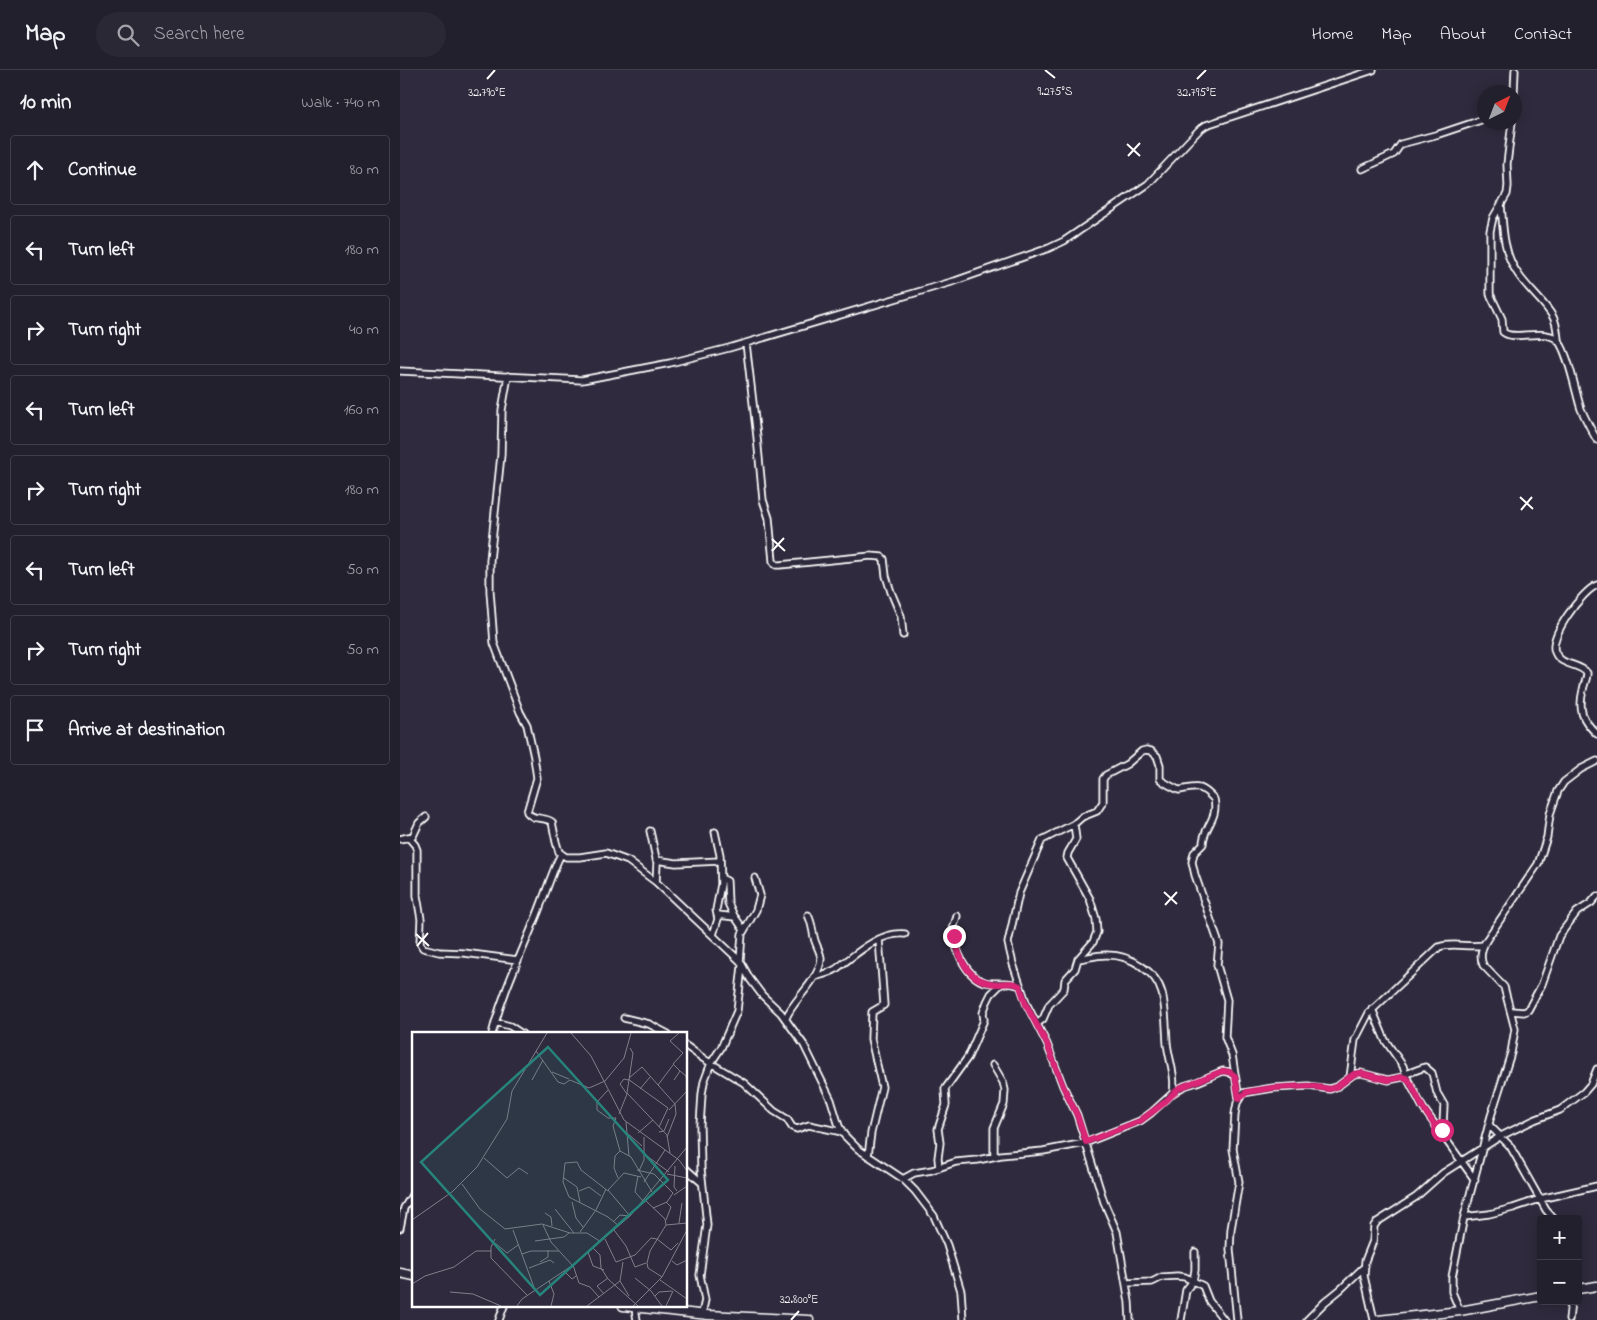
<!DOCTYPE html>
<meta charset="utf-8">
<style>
:root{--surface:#23202e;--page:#2b2836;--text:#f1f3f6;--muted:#a3a3aa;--line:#403e4a}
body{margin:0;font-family:"Indie Flower",sans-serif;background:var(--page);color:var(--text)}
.controls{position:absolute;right:15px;bottom:15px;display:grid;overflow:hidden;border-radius:5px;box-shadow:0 2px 12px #0003}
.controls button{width:45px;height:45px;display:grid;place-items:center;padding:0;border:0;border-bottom:1px solid var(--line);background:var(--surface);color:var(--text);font:25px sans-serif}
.compass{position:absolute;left:1077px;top:15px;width:45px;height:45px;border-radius:50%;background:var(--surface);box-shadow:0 2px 12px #0003;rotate:42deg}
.stop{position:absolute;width:15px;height:15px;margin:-11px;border:4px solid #db2777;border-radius:50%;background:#fff}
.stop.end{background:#db2777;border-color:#fff;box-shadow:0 1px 5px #0008}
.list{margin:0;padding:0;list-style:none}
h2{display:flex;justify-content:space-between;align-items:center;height:65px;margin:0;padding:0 20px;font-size:21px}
h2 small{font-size:16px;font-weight:400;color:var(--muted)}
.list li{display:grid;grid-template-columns:32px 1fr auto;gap:15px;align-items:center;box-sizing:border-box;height:70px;margin:0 10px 10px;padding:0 10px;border:1px solid var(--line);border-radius:5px}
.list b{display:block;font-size:19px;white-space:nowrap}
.list em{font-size:16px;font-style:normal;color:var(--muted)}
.icon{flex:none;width:28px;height:28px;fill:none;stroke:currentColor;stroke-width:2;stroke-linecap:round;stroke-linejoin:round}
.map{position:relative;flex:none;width:1197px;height:1250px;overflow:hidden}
header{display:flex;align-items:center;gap:30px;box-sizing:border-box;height:70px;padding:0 25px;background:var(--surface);border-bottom:1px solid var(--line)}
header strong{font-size:24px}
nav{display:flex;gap:28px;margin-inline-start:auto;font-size:18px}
.search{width:350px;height:45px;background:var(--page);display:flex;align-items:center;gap:12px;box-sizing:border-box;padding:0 18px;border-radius:28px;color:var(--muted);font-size:19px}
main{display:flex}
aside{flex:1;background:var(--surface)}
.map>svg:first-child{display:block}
</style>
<header>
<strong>Map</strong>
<div class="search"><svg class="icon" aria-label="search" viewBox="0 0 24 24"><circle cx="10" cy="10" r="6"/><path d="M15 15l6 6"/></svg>Search here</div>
<nav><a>Home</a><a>Map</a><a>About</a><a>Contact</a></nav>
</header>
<main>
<aside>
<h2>10 min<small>Walk · 740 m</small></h2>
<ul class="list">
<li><svg class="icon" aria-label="ahead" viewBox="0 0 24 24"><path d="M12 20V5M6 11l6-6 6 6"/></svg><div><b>Continue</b></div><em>80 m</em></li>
<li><svg class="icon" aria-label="left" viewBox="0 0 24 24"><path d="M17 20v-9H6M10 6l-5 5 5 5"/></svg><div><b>Turn left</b></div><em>180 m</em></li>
<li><svg class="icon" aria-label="right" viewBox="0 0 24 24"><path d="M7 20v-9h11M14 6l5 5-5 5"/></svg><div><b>Turn right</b></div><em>40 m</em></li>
<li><svg class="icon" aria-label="left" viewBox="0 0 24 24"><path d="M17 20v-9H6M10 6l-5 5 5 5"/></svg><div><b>Turn left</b></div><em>160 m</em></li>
<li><svg class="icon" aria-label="right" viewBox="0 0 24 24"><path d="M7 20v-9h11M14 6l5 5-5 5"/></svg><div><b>Turn right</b></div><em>180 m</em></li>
<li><svg class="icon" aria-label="left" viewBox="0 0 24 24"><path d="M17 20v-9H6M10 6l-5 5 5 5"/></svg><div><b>Turn left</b></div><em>50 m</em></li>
<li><svg class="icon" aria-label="right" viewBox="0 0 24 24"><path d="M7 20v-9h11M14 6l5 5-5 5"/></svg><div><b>Turn right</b></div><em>50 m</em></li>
<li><svg class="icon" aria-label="arrive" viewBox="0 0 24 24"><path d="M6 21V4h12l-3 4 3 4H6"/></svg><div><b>Arrive at destination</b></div></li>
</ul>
</aside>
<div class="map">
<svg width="1197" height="1250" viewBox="0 0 1197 1250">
<rect width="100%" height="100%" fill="#2f2a3d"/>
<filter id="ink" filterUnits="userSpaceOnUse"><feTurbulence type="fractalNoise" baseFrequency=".02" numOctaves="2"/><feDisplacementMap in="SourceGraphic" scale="10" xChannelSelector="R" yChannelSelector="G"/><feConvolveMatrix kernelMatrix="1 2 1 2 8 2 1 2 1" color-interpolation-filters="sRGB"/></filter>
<g filter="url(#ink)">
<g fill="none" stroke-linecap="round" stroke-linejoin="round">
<defs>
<path id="street" d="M1114,23L1115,0
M1112,52L1107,94L1108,116L1107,124L1093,148L1090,161V224L1102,249L1103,262C1113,271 1139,259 1155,268C1167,274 1176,325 1181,339C1186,350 1191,360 1197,370
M962,99L994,84L1001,74L1039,64L1084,49
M1101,134C1103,157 1103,181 1116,201C1126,218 1145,232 1153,247C1157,254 1157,262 1158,269
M346,273L357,367L363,430L369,448L373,491L376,495H380L471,486L482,487L484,489L486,506L491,522L501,546L503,565
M0,301L182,310L270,293L329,278L555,211L649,178L664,171L748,114L799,60L806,55L973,0
M108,306L102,340L101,385L90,490V521L94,573L120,642L127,655L134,687L137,708L127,742C133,751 144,746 152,752L156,772L159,782L163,785L166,787H180L206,783L228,791L256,812L340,891L350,909L362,925L381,943L404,975L431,1030L439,1056L444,1065L458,1079L503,1109L515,1121L534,1146L547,1175L561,1221L563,1250
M1197,515C1182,521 1148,567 1155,582C1160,596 1179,593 1187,603C1187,609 1184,614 1183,620C1178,640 1182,650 1197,664
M250,761L257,793L256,812
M9,768L15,775L17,780V826L21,849L20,873L23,878L39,882L64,883L118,890
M0,769L13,766L19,753L26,747
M256,790L276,793L320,791
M321,808L327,811L328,833L334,846
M318,845L335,847L344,860
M557,846C556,851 553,856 553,861C555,880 566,907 585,912C597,915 609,910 620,916
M313,865L318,849L316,840L321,814L320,785L315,762
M678,889C688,888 698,884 708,885C730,885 756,901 762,923C766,939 766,957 767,973C769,990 776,1006 773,1023
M340,891L342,864L356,840L360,825L355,808
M414,907C421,905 430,903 436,899C455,885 480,861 505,864
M972,939L985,970L1003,996L1006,1006
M1111,941L1124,942L1128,940L1142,914L1159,866L1177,842L1191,833L1197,826
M224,948L249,954L268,964
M386,948C393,930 420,909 421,889C421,882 415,874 414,867C412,859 412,853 408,845
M95,952L110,956L122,964
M637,954L643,949L649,935L664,919L665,910L675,899L678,889L693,872L697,862L696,849L690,829L667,788L668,783L676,769L674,754
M92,964C102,925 119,889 134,852C144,829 150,806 161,784
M286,976L304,989L344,1013L374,1041L387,1049L392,1057L397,1059L409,1055L442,1062
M593,995L603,1012L605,1020L604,1034L594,1058V1086
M1006,1004L1025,997L1032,1003L1037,1023L1044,1035L1043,1055L1040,1063
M950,1007L955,970L969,943L1039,877C1052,872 1069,878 1084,875
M1089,1055L1110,1076L1146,1140L1154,1149
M468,1086L471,1063L482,1017L471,969L472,942L484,935L479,869
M539,1098L538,1088L540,1073L538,1059L546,1035L545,1019L568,987L584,950L583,943L587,932L591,924L601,914
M286,1099L301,1112
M503,1109L514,1103L532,1100L556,1092L578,1090L601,1085L643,1081L685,1073L740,1051L751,1043L773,1023L784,1016L797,1012L823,1001L829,1002L835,1006
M1064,1147L1089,1144L1113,1138L1140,1129L1197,1116
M0,1158L4,1138L14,1122
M726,1213L752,1212L762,1207L777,1206L785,1207L803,1216L809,1231L824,1250
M235,1238L237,1250
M1060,1241L1052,1222V1207L1064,1147L1091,1046L1111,983L1115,959L1104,917L1083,895C1079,886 1082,877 1087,869L1138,794L1147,767L1150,744L1158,721L1164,712L1181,699L1197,691
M302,1244L305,1230L300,1205L307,1155L301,1099L300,1055L302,1024L304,1012L311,993L321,978L337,941L342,896
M99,1250L104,1236
M730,1250L729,1232L717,1162L704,1132L677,1045L663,1016L647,974L627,935L613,894L608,873L619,823L642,770L674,754L682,747L697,741L703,732V709L706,705L727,694L742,681L746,680L751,681L757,686L760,695V709C761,711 776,719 779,720C798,717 800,714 814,729C819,749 803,757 803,774L794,783L792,792L795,805L819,874L817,895L827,930L825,967L832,985L839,1029
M781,1250L786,1220L793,1211L795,1200V1182
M837,1250L830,1179L831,1159L839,1112L833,1079L835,1044L837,1033L843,1023L873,1018L908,1016L930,1019L938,1016L954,1004L961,1003L988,1010L1003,1007L1007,1008L1023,1038L1075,1110
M907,1250L925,1232L941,1219L965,1196
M974,1250L964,1206L965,1191L973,1171L974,1156L977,1152L1016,1127L1043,1103L1101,1066L1134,1050L1160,1040L1184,1022L1191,1014L1197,999
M1169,1250L1171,1231"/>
<path id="secondary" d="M0,1203L14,1206
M1178,1219L1197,1216
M223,1236L308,1245L409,1250
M978,1250L1060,1241L1141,1226"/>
</defs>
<use href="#street" stroke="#fff" stroke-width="9"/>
<use href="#secondary" stroke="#fff" stroke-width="11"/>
<use href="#street" stroke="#2f2a3d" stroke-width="5.5"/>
<use href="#secondary" stroke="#2f2a3d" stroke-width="8"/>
</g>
</g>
<g fill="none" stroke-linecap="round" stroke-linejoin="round" filter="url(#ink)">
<path stroke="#db2777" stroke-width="6" d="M554,866C560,891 568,912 597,914C606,914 611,911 620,916L626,935L647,974L663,1016L677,1045L686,1072L740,1051L764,1033L779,1018L823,1001L829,1002L835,1006L839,1029L847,1022L872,1018L908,1016L930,1019L938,1016L954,1004L961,1003L988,1010L1003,1007L1006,1008L1011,1014L1023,1038L1040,1063L1042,1060"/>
</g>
<path fill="none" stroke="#fff" stroke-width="2" d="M645,0L655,8M87,9L95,0M797,9L806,0M727,74L740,86M728,86L740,73M1120,427L1133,439M1121,440L1132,427M372,469L385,481M372,481L384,468M764,822L777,834M765,835L777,822M16,864L29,876M17,876L28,863M391,1250L399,1241"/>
<g transform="translate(12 962)">
<rect width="275" height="275" fill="#2f2a3d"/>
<path fill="none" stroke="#827f8b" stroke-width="1" d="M159,1L179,24L212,88L267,128L275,139M267,1L258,9L271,21L261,32L268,39M218,16L221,21L215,61L255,103L258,121M124,19L146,50L152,52L158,48L177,56L193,49L212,26L219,1M140,40L157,47M217,46L230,35L263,72L264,82L255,105M216,47L256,76L247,95M120,48L131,28M262,48L268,39L274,44L275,51M246,53L261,33M228,57L238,45M196,58L185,70V78L196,86H204M215,62L208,52L212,47L216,48M257,78L275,59M207,82L215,62M204,86L201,94L208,119L219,125L240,160M214,90L217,124M247,100L252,99L257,87M215,101L230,114M226,101L241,88M232,122L257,140M72,126L95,146L107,136L116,142M263,134L262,155L265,159M225,138L242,142L261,161L255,170L241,176M227,139L232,128V105M255,142L275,146M226,144L223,160L232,170M152,146L165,155L168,170M206,146L202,136L203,124L208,119M232,150L253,118M50,152L68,177L93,197L130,192L158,201H175L189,210M167,159L177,155L189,164M196,159L169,138L165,130L153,131L151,150L157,165L196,185L207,194M262,163L275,154M233,168L253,187L254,193L275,191M160,170L164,186L171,195M143,177L162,201M133,181L139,185L140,194M218,184L196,158L212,141L229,145M0,188L40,160L65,135L95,87L100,59L135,1M254,188L259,175L254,170M202,189L208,183L217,184M267,191L270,171M131,193L139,210L160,233M101,198L123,258M202,198L214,214L223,235L234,231M168,200L184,178L194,157M83,207L79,215V226L115,263M193,207L204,230L223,223L239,206L245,207L259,218L266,211M123,209L152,205L157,201M83,211L95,221L106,213M181,216L188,223L189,236L196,247L226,274M176,220L181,234L192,238M110,222L119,219H147M260,229L265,233L275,228M128,230L136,225V218M161,233L167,251L178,255L187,265M117,236L138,228L142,231M152,239L160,247L164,244M250,245L236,236L235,231L238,219L254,193M223,246L239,259L250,274M248,248L275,267M137,249L142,262L139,274M208,249L217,264M0,252L13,244L42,235L64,219H79M38,260L61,262L89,274M192,262L185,254L196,246M243,264L247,260L260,259M105,274L110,267L161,233L218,184L275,115M175,274L208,249L211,230M221,274L250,245L275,198M254,274L261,259"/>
<path fill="#27847c" fill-opacity="0.15" stroke="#27847c" stroke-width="2.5" d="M136,15L256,148L128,263L9,130Z"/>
<rect width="275" height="275" fill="none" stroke="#fff" stroke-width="2.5"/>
</g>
<g font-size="12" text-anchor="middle" fill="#fff" stroke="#2f2a3d" stroke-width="4.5" stroke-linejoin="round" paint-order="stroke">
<text x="655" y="25">9.275°S</text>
<text x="87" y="26">32.790°E</text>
<text x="797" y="26">32.795°E</text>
<text x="399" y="1233">32.800°E</text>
</g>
</svg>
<div class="controls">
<button>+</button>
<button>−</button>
</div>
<svg class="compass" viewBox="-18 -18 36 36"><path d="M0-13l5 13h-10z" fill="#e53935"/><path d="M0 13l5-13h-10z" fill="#a3a3aa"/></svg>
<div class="stop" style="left:1042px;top:1060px"></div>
<div class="stop end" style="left:554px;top:866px"></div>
</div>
</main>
